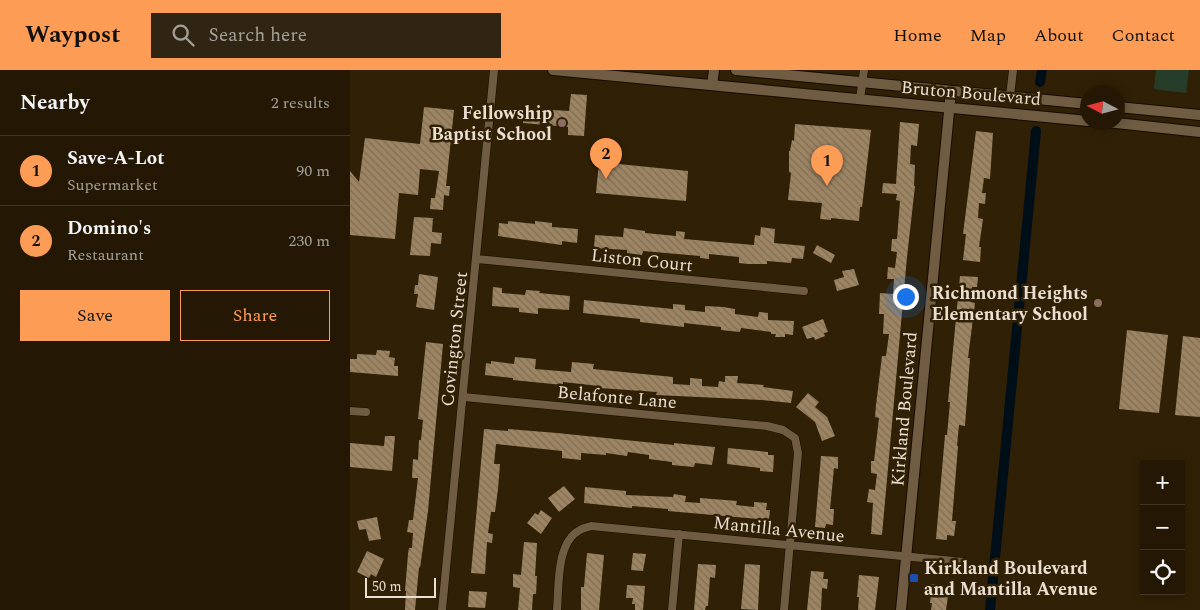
<!DOCTYPE html>
<meta charset="utf-8">
<style>
:root{--surface:#241804;--page:#302513;--text:#f1f3f6;--muted:#a3a09a;--line:#413726;--accent:#fd9c55}
body{margin:0;font-family:Spectral,serif;background:var(--page);color:var(--text)}
.controls{position:absolute;right:15px;bottom:15px;display:grid;overflow:hidden;border-radius:0px;box-shadow:0 2px 8px #0003}
.controls button{width:45px;height:45px;display:grid;place-items:center;padding:0;border:0;border-bottom:1px solid var(--line);background:var(--surface);color:var(--text);font:25px sans-serif}
.compass{position:absolute;left:730px;top:15px;width:45px;height:45px;border-radius:50%;background:var(--surface);box-shadow:0 2px 8px #0003;rotate:276deg}
.scale{position:absolute;left:15px;bottom:12px;width:71px;box-sizing:border-box;padding-left:5px;border:2px solid #eadfd1;border-top:0;font-size:14px;line-height:18px;white-space:nowrap;color:#eadfd1;-webkit-text-stroke:4px #302006;paint-order:stroke}
.you{position:absolute;left:555px;top:226px;width:18px;height:18px;margin:-12px;border:4px solid #fff;border-radius:50%;background:#1a73e8;box-shadow:0 0 0 8px #1a73e833}
.badge{display:grid;place-items:center;width:32px;height:32px;border-radius:50%;background:var(--accent);color:#111;font-size:16px;font-weight:700}
.pin{position:absolute;translate:-50% -41px;filter:drop-shadow(0 1px 2px #0008)}
.pin::after{content:'';position:absolute;top:26px;width:18px;height:15px;background:inherit;clip-path:polygon(0 0,100% 0,50% 100%)}
.list{margin:0;padding:0;list-style:none}
h2{display:flex;justify-content:space-between;align-items:center;height:65px;margin:0;padding:0 20px;font-size:21px}
h2 small{font-size:16px;font-weight:400;color:var(--muted)}
.list li{display:grid;grid-template-columns:32px 1fr auto;gap:15px;align-items:center;box-sizing:border-box;height:70px;padding:0 20px;border-top:1px solid var(--line)}
.list b{display:block;font-size:19px;white-space:nowrap}
.list p{margin:0;font-size:16px;white-space:nowrap;color:var(--muted)}
.list em{font-size:16px;font-style:normal;color:var(--muted)}
.actions{display:flex;gap:10px;padding:15px 20px}
.actions a{flex:1;padding:11px 0;border:1px solid var(--accent);border-radius:0px;text-align:center;font-size:18px;color:var(--accent)}
.actions .main{background:var(--accent);color:#111}
.icon{flex:none;width:28px;height:28px;fill:none;stroke:currentColor;stroke-width:2;stroke-linecap:round;stroke-linejoin:round}
.map{position:relative;flex:none;width:850px;height:540px;overflow:hidden}
header{display:flex;align-items:center;gap:30px;box-sizing:border-box;height:70px;padding:0 25px;background:var(--accent);color:#111}
header strong{font-size:24px}
nav{display:flex;gap:28px;margin-inline-start:auto;font-size:18px}
.search{width:350px;height:45px;background:var(--page);display:flex;align-items:center;gap:12px;box-sizing:border-box;padding:0 18px;border-radius:0px;color:var(--muted);font-size:19px}
main{display:flex}
aside{flex:1;background:var(--surface)}
.map>svg:first-child{display:block}
</style>
<header>
<strong>Waypost</strong>
<div class="search"><svg class="icon" aria-label="search" viewBox="0 0 24 24"><circle cx="10" cy="10" r="6"/><path d="M15 15l6 6"/></svg>Search here</div>
<nav><a>Home</a><a>Map</a><a>About</a><a>Contact</a></nav>
</header>
<main>
<aside>
<h2>Nearby<small>2 results</small></h2>
<ul class="list">
<li><span class="badge">1</span><div><b>Save-A-Lot</b><p>Supermarket</p></div><em>90 m</em></li>
<li><span class="badge">2</span><div><b>Domino's</b><p>Restaurant</p></div><em>230 m</em></li>
</ul>
<div class="actions"><a class="main">Save</a><a>Share</a></div>
</aside>
<div class="map">
<svg width="850" height="540" viewBox="0 0 850 540">
<defs>
<pattern id="building-back-hatch" width="6" height="6" patternUnits="userSpaceOnUse" patternTransform="scale(1.25)"><rect width="6" height="6" fill="#9d8563"/><path d="M-1 5l2 2M0 0l6 6M5-1l2 2" fill="none" stroke="#7f6e56"/></pattern>
</defs>
<rect width="100%" height="100%" fill="#302006"/>
<path fill="#263e29" d="M806,0H839L836,23L804,19Z"/>
<g fill="none" stroke-linecap="round" stroke-linejoin="round">
<path stroke="#000e18" stroke-width="10" d="M690,12L692,0
M640,540L686,61"/>
</g>
<path fill="url(#building-back-hatch)" d="M221,24L237,25L234,66L218,65V57L173,53L174,38L219,41Z
M74,37L104,40L96,116H100L99,126L94,125L93,140L80,139L81,128H85L89,101L70,99L68,125L49,123L45,169L0,165V101L9,112L15,68L70,74Z
M550,52L569,54L567,76L561,75L560,94L565,95L564,116H565L557,187L532,465L521,464L523,433L517,432L519,419L525,420L527,404L521,403V391H524L529,348L525,347L526,335L532,286H536L539,264H533L534,244H529L530,223L543,224L544,209H537L538,197L545,198L547,182L541,181L542,169H547L550,131L546,130L547,124L532,123L533,113L546,114Z
M445,54L521,60L512,137H510L509,151L481,148V150L470,149L472,133L438,130L441,103L439,102V81H440L442,70L444,71Z
M626,61L643,63L640,109L634,108L632,123H636L635,134L629,133L628,148L633,149L629,177H631L630,192L613,190L616,164H613Z
M249,92L338,101L336,131L246,123Z
M64,147L83,148L82,162L92,163L91,174L81,173L80,186L60,185Z
M158,151L185,154V151L202,153V157L228,159L227,173L212,171V175L148,166L149,153L158,154Z
M411,157L425,159L424,173L455,176L453,189L442,188L441,193L417,191V194H398L389,193V187L359,184V189L350,188V186L293,181L292,185L277,183V180L244,178L245,165L273,167L274,158L295,161V163L326,166V161L335,162L334,169L404,175L405,165L410,166Z
M467,175L485,185L481,193L463,183Z
M504,199L509,215L487,221L484,210L494,207L492,201Z
M69,204L88,207L84,240L66,237L68,224H64L65,215H68Z
M610,206L628,207L627,217H622L621,232L625,233L618,288H620L615,356L609,355L607,376H608L602,451H606L604,466L597,465V470L586,469L595,365H597L600,332H598Z
M143,217L152,218V223L175,225L176,220L190,221L189,223L220,226L219,240L188,238V244L169,242V238L142,236Z
M234,230L323,239V234L335,235V240L355,242V236L373,237L385,239V244L408,247L409,242L418,243V250L444,251L443,265L435,264V267H425L426,264H421V262L391,258L390,262L371,260V257L334,253V257L290,252V249L233,243Z
M473,249L478,262L474,263L475,266L465,270L464,267L457,269L452,257Z
M777,260L818,265L809,343L769,339Z
M833,266L850,268V347L825,345Z
M76,272L93,274L78,441L70,498L69,497L65,540H55L56,521H55L58,484L59,478H62L63,463L57,462L59,450H63L68,408H62L63,389L68,390L69,370H71L73,350L68,349Z
M27,280L40,281L39,287L45,288L44,296H48V306L0,302V289H7V284L26,285Z
M165,287L186,289L185,299L221,302L222,292L244,294L243,299L323,307V314L340,315V308L352,309V316L368,317L369,311L375,312V306H388L387,313L414,315L413,317L443,321L441,333L412,330L306,325L307,322L249,318V316L213,312V315L163,310V308L135,305L136,293L141,294V291L164,294Z
M458,323L469,332L465,337L477,347L485,366L472,371L465,352L446,337Z
M134,359L158,361V359L207,363L324,375V373L365,377L362,395L345,393L344,397L322,395V392L299,389V385L278,382L277,386L256,383V385L231,383V390L212,388V381L146,374L144,394H150L148,419L145,442H141L138,463L143,464L142,473L137,472L135,504L121,503Z
M35,366H45L42,401L0,397V373L34,376Z
M378,378L418,382V385H424L423,402L410,401V398L377,394Z
M471,386L488,387V399L484,398L480,439H484L483,455L476,454L475,458L465,457Z
M214,416L225,429L209,442L198,428Z
M235,417L276,421V425L323,427L324,424L336,426L335,432L350,433V428L375,430L387,431L386,435L404,437V432L417,433L416,440H420L419,450L318,441V439L282,436V438L234,433Z
M191,440L202,448L191,464L177,453L185,443L188,445Z
M27,447L31,469L19,471L16,459L9,460L7,451Z
M174,472L187,473L185,506H187L186,524H183L182,540H168L170,518L163,517V504L171,505Z
M17,481L34,489L26,507L21,504L19,508L7,502Z
M237,483L254,485L249,540H231V517H234Z
M283,483L296,484L293,501L281,500Z
M348,494L366,495L365,508L360,507L358,536H356L355,540H344Z
M395,494L410,495L408,540L391,539Z
M461,501L474,502L473,509H478L477,519L472,518L471,540H457Z
M509,505L529,507L525,540H508L509,527H507Z
M582,514L590,515V517L599,519L596,540H581L582,533H580Z
M277,515L295,516L293,540H285V534H282L283,528H276Z
M119,521L137,522L135,538L118,537Z"/>
<g fill="none" stroke-linecap="round" stroke-linejoin="round">
<defs>
<path id="minor" d="M660,26L663,0
M510,29L514,0
M127,189L454,221
M114,327L417,356L433,360L445,368L448,383L434,540
M0,341L16,342
M92,540L144,0
M207,540C209,517 206,472 230,460C233,458 238,457 241,456L614,492
M322,540L329,464"/>
<path id="tertiary" d="M203,0L738,51
M386,0L738,34
M362,15L364,0
M768,37L850,45
M757,52L850,62
M551,540L601,21"/>
</defs>
<use href="#minor" stroke="#170900" stroke-width="9"/>
<use href="#tertiary" stroke="#170900" stroke-width="12"/>
<use href="#minor" stroke="#6f5c42" stroke-width="8"/>
<use href="#tertiary" stroke="#6f5c42" stroke-width="10"/>
</g>
<g fill="#8d6e63" stroke="#302006" stroke-width="2">
<circle cx="212" cy="53" r="5"/>
<circle cx="748" cy="233" r="5"/>
</g>
<rect fill="#1a4fb4" stroke="#302006" stroke-width="2" x="559" y="503" width="10" height="10" rx="2.5"/>
<g text-anchor="middle" stroke-width="5" stroke-linejoin="round" paint-order="stroke">
<g font-size="18" fill="#eadfd1" stroke="#302006">
<text transform="translate(621 23) rotate(5)" y="6">Bruton Boulevard</text>
<text transform="translate(292 190) rotate(6)" y="6">Liston Court</text>
<text transform="translate(104 269) rotate(-84)" y="6">Covington Street</text>
<text transform="translate(267 327) rotate(5)" y="6">Belafonte Lane</text>
<text transform="translate(554 339) rotate(-85)" y="6">Kirkland Boulevard</text>
<text transform="translate(429 459) rotate(6)" y="6">Mantilla Avenue</text>
</g>
<g font-size="18" font-weight="bold" fill="#eadfd1" stroke="#302006" text-anchor="end">
<text x="202" y="49">Fellowship<tspan x="202" dy="21">Baptist School</tspan></text>
<text x="738" y="229">Richmond Heights<tspan x="738" dy="21">Elementary School</tspan></text>
<text x="574" y="504" text-anchor="start">Kirkland Boulevard<tspan x="574" dy="21">and Mantilla Avenue</tspan></text>
</g>
</g>
</svg>
<div class="controls">
<button>+</button>
<button>−</button>
<button><svg class="icon" aria-label="locate" viewBox="0 0 24 24"><circle cx="12" cy="12" r="6"/><path d="M12 2v4M12 18v4M2 12h4M18 12h4"/></svg></button>
</div>
<svg class="compass" viewBox="-18 -18 36 36"><path d="M0-13l5 13h-10z" fill="#e53935"/><path d="M0 13l5-13h-10z" fill="#a3a09a"/></svg>
<div class="scale">50 m</div>
<div class="you"></div>
<div class="pin badge" style="left:477px;top:116px">1</div>
<div class="pin badge" style="left:256px;top:109px">2</div>
</div>
</main>
